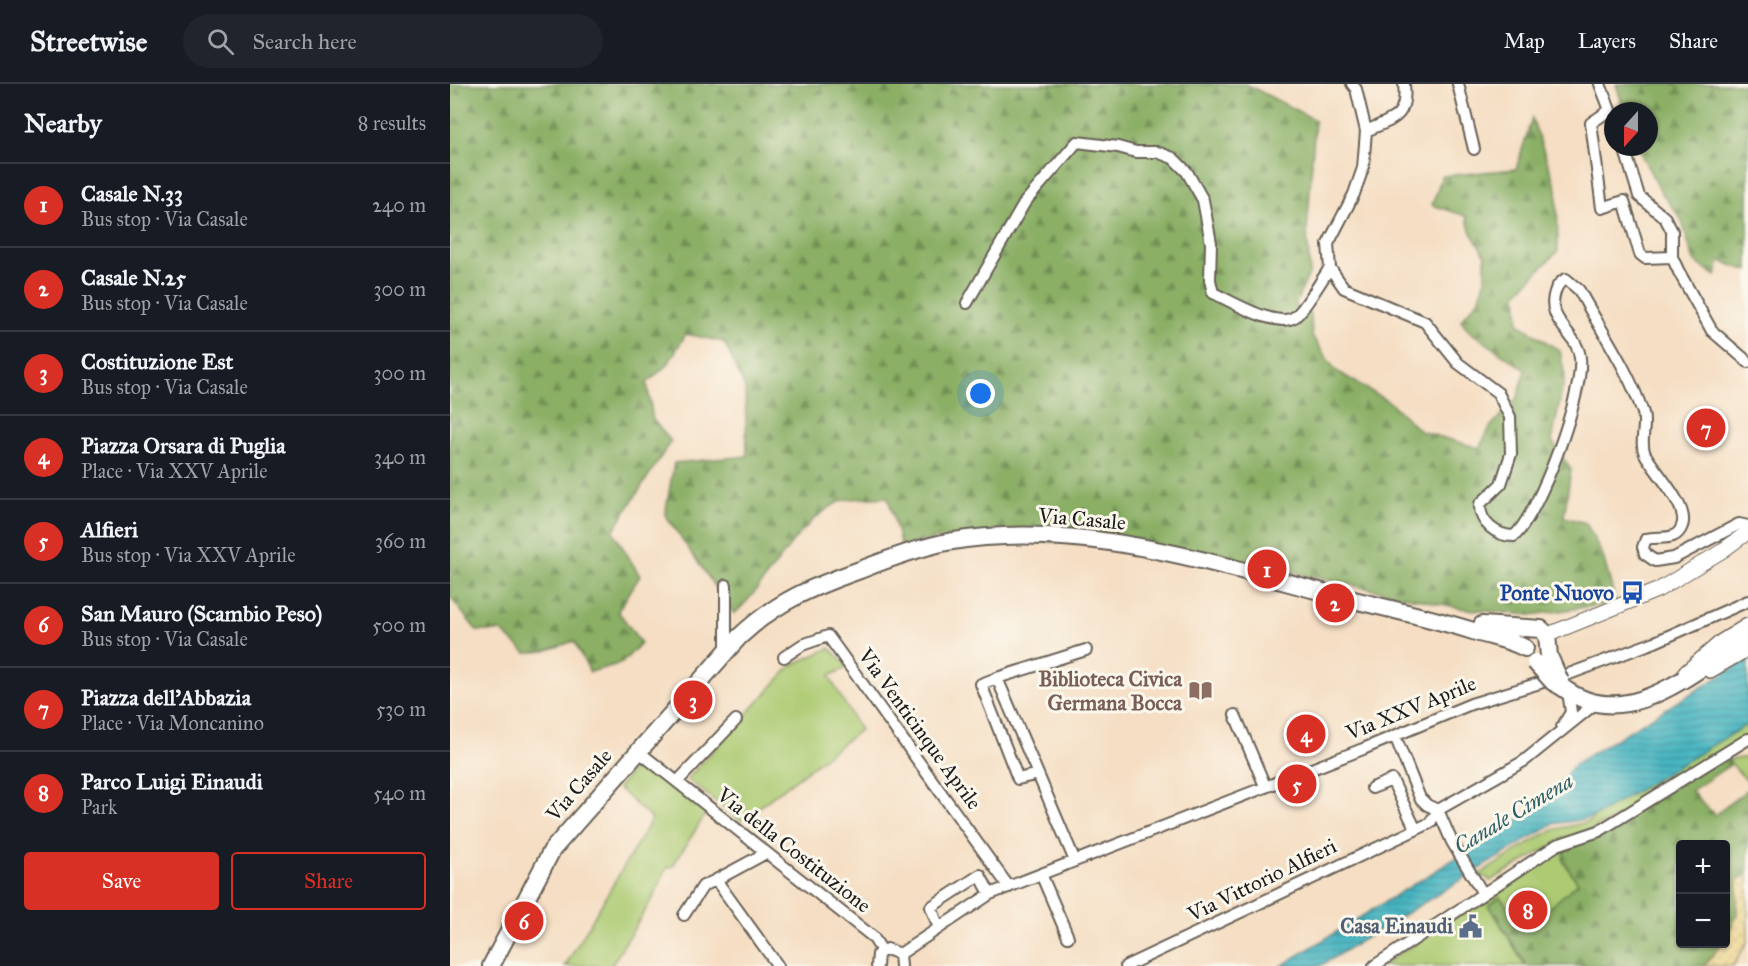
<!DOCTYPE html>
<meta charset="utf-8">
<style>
:root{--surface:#171b24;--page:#20242c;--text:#f1f3f6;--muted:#9ea1a6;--line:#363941;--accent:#d93025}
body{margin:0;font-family:"IM FELL Great Primer",serif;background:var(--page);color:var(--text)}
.controls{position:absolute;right:18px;bottom:18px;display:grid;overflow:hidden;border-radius:6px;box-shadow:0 2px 4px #0004}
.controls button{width:54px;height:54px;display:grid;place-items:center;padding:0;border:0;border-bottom:2px solid var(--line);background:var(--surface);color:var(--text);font:30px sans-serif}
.compass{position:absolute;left:1154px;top:18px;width:54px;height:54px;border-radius:50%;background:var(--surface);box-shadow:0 2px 4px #0004;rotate:201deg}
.you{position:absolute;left:531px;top:310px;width:21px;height:21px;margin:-15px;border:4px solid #fff;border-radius:50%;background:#1a73e8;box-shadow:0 0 0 9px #1a73e833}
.badge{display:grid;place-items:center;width:39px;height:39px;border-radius:50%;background:var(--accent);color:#fff;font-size:20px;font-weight:700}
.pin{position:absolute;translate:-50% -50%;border:3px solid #fff;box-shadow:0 2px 6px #0006}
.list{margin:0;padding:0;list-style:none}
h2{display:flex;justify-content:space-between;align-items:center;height:78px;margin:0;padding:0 24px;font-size:26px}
h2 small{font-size:20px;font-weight:400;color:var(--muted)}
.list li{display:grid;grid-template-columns:39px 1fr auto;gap:18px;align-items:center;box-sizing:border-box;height:84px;padding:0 24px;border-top:2px solid var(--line)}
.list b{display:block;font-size:22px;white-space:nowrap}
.list p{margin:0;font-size:20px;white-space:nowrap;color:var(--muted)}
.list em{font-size:20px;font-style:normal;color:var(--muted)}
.actions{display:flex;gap:12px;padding:18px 24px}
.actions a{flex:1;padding:14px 0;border:2px solid var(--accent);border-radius:6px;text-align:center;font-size:21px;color:var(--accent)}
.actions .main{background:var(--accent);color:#fff}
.icon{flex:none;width:33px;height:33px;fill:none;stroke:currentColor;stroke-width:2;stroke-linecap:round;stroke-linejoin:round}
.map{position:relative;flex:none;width:1298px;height:882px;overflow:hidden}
header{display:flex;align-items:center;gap:36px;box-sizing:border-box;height:84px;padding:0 30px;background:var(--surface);border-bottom:2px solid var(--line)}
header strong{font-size:28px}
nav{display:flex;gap:33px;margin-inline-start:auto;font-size:21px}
.search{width:420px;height:54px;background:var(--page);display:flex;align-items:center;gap:15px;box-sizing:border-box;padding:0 21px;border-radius:33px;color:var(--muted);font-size:22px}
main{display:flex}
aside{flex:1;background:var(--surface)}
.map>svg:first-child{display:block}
</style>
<header>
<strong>Streetwise</strong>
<div class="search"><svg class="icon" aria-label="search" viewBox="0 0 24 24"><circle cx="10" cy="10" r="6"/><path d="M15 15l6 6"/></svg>Search here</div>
<nav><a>Map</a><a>Layers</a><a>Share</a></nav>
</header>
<main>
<aside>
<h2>Nearby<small>8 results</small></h2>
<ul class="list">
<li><span class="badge">1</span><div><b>Casale N.33</b><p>Bus stop · Via Casale</p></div><em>240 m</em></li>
<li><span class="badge">2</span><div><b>Casale N.25</b><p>Bus stop · Via Casale</p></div><em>300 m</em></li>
<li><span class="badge">3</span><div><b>Costituzione Est</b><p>Bus stop · Via Casale</p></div><em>300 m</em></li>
<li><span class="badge">4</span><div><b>Piazza Orsara di Puglia</b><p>Place · Via XXV Aprile</p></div><em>340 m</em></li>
<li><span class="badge">5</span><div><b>Alfieri</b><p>Bus stop · Via XXV Aprile</p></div><em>360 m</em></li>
<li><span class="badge">6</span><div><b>San Mauro (Scambio Peso)</b><p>Bus stop · Via Casale</p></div><em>500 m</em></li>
<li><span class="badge">7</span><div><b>Piazza dell'Abbazia</b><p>Place · Via Moncanino</p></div><em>530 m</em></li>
<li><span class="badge">8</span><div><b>Parco Luigi Einaudi</b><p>Park</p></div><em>540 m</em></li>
</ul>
<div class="actions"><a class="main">Save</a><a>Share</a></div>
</aside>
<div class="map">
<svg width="1298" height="882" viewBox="0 0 1298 882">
<defs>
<pattern id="forest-firs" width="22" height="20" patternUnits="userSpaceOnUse" patternTransform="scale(1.5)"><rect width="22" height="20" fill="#8aaf65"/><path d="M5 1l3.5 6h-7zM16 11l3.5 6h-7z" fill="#708e52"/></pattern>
<pattern id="sand-dots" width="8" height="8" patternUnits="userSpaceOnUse" patternTransform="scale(1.5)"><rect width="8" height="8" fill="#eeda9e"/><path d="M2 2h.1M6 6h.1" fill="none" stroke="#ccba88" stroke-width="1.8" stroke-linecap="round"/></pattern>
<pattern id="water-rules" width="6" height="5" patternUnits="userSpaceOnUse" patternTransform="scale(1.5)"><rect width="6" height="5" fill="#45b4c0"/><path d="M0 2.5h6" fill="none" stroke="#39929b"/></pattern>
</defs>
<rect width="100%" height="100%" fill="#fbf7ec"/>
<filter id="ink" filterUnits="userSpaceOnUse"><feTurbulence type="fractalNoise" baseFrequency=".0167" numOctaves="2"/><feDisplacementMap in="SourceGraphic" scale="12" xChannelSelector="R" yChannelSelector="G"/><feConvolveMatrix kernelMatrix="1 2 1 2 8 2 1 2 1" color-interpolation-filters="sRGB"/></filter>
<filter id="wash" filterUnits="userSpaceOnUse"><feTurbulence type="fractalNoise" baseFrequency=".008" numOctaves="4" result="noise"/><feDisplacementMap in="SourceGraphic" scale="24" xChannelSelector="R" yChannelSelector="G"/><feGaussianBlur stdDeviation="1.35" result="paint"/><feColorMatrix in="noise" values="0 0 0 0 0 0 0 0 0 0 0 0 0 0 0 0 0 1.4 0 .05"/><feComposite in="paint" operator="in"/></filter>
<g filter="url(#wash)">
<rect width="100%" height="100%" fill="#f5dec3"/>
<path fill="#adcb73" stroke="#647448" stroke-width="1.5" d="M380,564L398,583L379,592L410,646L291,737L237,695L342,581Z
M1297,640L1298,652L1161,737L1105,760L1040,797L1036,793H1031L1030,790L1093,751L1106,745L1139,738L1142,734Z
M1298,673V698L1278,676Z
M184,684L202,686L257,728L222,783H217L204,812L161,882H115L202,735L168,704Z
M1115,763L1113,777L1128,799L1093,829L1072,841L1050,813L1039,821L1075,882H930Z"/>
<path fill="url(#forest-firs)" stroke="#536640" stroke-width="1.5" d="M0,0H796L865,36L857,148L860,188L845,221L861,231L862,252L885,286L941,319L970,347L1029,364L1041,342L1068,313L1075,286L1019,247L1011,236L1029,215L1035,197V171L1021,149L1016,132L982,121L992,92L1066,85L1082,34L1107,105L1108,167L1067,209L1069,240L1110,267L1115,292L1102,357L1121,386L1114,433L1136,439L1153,472L1166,519L1081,531L1015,525L722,463L495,453L451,462L438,413C424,415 400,412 387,419C342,443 321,497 284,530L215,431L224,379L297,372L295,304L274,258L236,250L218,280L197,299L203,336L221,357L163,447L190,492L168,527L191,559L172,579L140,588L124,557L95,567L76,569L51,547H27L0,513Z
M1166,0H1298V187L1270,177L1266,192L1244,177L1231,135L1211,108L1187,63H1199V27H1174Z
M1278,676L1280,681L1241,707L1265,731L1298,705V791L1288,795L1287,832L1276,853V760H1230V860H1272L1254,882H1077L1039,821L1050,813L1072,841L1093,829L1128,799L1113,776L1115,763L1152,753L1159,745L1258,681Z"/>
<path fill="url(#sand-dots)" stroke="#857b5d" stroke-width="1.5" d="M1298,791V857L1283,882H1254L1272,860H1276V853L1287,832L1288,795Z"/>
<path fill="url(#water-rules)" stroke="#30686e" stroke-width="1.5" d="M1298,575V640L1142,734L1103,740L870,882H831L1089,723L1126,679Z"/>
</g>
<g filter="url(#ink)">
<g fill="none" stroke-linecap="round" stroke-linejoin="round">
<defs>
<path id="minor" d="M902,0L906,5L916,47L913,84L904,110L878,160L880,184L894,204L975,238L1008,279L1048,309L1060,333L1061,370L1051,400L1030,420C1029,439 1047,452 1064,452C1090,429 1134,308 1130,274C1128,249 1095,237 1105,208C1107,201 1110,198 1116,195L1129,206C1150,245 1179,286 1193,329C1197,342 1189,358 1195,370C1204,387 1240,423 1232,442C1226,459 1209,451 1196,455L1193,463L1195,470L1205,477L1224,474L1289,440L1298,442
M1008,0L1024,65
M1150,0L1163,34
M1160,26L1141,39L1152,124L1174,117L1190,170L1195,174L1222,173
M916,47C942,35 958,35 954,0
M1174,63L1189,112L1215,134L1222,147V173L1229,188L1262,247L1298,278
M517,219L575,118L627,58L668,63L686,68H707L723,74L737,88L753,116L761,159L760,196L763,209C782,217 832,249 848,230C860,217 869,199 880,184
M276,568V501
M334,573L352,561L378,552L559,803
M547,594L531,600L568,695L588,690
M785,631L815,702
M1112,643L1121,628L1118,607
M945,652L970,714L977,721L988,726L1002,758L1032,808
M188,667L423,853L432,867
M227,698L286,636
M922,704L942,696L965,744
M316,769L266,796L328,882
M625,777L547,594L636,566
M591,790L618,853
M234,831L253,802L266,796
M489,844L481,823L530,791L540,810
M450,870L540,810L913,665L1021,620L1119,590L1205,558L1298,517
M427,882L428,870L437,865L450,870L451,882
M676,882L980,739L988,726L1074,677L1146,619
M924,882L1107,761L1149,747L1298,655"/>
<path id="tertiary" d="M1097,551L1208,506L1272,467L1298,448"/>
<path id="secondary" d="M1260,586L1298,564
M1236,589L1272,558L1298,542"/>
<path id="primary" d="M1032,541L1091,545L1097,551L1099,572
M1112,603C1176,652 1244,586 1298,553
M41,882L102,766L289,553C327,517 362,503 410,486C438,475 467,464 497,458C632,434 767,481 896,514C939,525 982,534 1023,547C1041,553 1058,555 1075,564"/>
</defs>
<use href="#minor" stroke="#686056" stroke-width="14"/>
<use href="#tertiary" stroke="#686056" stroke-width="16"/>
<use href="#secondary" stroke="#686056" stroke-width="18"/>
<use href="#primary" stroke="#686056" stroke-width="20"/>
<use href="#minor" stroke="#fff" stroke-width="10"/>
<use href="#tertiary" stroke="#fff" stroke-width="14"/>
<use href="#secondary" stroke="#fff" stroke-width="15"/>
<use href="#primary" stroke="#fff" stroke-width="16"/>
<defs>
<path id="primary-bridge" d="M1099,572L1110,597
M1085,578L1103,598L1112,603"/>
</defs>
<use href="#primary-bridge" stroke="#686056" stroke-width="20" stroke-linecap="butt"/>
<use href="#primary-bridge" stroke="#fff" stroke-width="16"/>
</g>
</g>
<defs>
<symbol id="bus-bare" viewBox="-9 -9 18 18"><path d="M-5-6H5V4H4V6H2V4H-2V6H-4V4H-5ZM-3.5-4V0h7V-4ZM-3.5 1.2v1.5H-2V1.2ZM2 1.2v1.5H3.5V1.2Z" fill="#1a4fb4" stroke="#fbf7ec" stroke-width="2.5" paint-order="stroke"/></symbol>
<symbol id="library-bare" viewBox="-9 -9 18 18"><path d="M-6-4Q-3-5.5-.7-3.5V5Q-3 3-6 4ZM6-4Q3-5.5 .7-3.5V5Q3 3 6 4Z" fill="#8d6e63" stroke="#fbf7ec" stroke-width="2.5" paint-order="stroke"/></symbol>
<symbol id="civic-bare" viewBox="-9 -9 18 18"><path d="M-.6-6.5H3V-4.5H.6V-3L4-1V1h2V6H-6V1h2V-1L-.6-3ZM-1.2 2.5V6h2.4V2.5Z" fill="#5c6f8a" stroke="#fbf7ec" stroke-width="2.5" paint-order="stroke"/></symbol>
</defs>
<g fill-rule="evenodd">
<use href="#bus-bare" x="1166" y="492" width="33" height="33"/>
<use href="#library-bare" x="734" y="590" width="33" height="33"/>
<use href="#civic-bare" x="1004" y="826" width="33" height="33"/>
</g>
<g text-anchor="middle" stroke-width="6" stroke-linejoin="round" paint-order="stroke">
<g font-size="21" fill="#1c1c1c" stroke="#fbf7ec">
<text transform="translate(632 435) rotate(5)" y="7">Via Casale</text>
<text transform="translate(961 624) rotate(-22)" y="7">Via XXV Aprile</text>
<text transform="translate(470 645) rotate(54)" y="7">Via Venticinque Aprile</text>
<text transform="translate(129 701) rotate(-49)" y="7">Via Casale</text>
<text transform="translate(344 766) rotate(38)" y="7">Via della Costituzione</text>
<text transform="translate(812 796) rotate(-26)" y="7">Via Vittorio Alfieri</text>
</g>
<g font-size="21" font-weight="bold" fill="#164399" stroke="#fbf7ec" text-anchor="end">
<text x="1164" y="516">Ponte Nuovo</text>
</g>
<g font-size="21" font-weight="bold" fill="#785e54" stroke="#fbf7ec" text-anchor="end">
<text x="732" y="602">Biblioteca Civica<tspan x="732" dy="24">Germana Bocca</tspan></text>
</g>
<g font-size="21" font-weight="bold" fill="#4e5e75" stroke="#fbf7ec" text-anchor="end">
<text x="1003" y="849">Casa Einaudi</text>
</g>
<g font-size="22" font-style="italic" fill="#2e6066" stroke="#fbf7ec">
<text transform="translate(1063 729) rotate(-31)" y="8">Canale Cimena</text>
</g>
</g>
</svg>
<div class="controls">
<button>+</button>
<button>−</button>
</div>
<svg class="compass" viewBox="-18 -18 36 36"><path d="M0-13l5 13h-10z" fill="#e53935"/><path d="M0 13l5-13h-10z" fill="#9ea1a6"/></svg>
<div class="you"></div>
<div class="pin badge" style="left:817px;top:485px">1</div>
<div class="pin badge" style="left:885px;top:519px">2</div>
<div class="pin badge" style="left:243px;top:616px">3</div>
<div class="pin badge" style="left:856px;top:650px">4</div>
<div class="pin badge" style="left:847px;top:700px">5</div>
<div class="pin badge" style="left:74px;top:837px">6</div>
<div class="pin badge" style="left:1256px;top:344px">7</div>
<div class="pin badge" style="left:1078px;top:826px">8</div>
</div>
</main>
